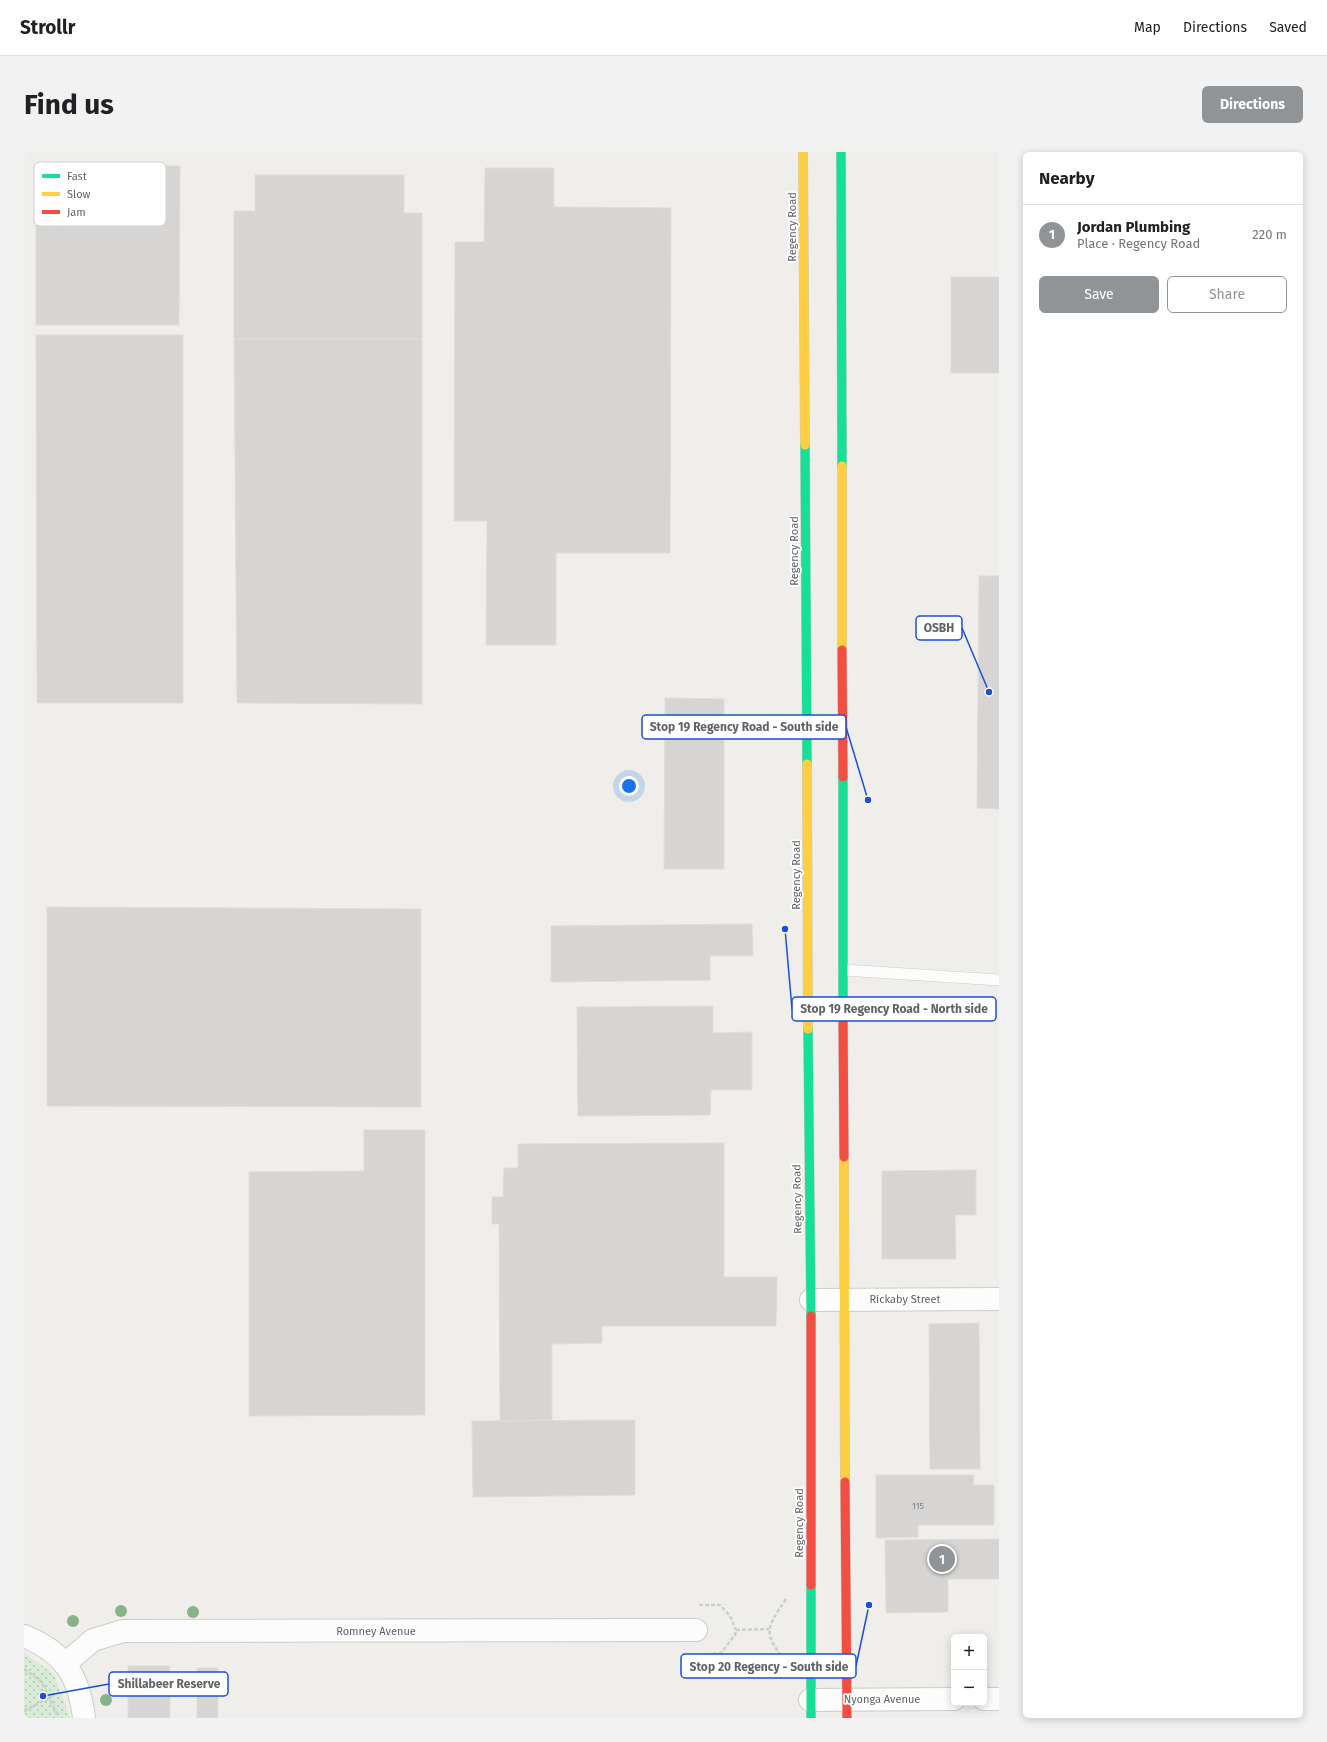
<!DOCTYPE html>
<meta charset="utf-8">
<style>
:root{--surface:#fff;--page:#f2f2f2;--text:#202124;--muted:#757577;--line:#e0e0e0;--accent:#919496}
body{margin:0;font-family:"Fira Sans",sans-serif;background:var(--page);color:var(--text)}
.controls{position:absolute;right:12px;bottom:12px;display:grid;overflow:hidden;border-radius:6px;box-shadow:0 2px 10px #0003}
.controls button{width:36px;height:36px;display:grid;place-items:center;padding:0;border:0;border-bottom:1px solid var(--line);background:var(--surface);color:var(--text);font:20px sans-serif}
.you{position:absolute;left:605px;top:634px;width:14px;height:14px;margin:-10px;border:3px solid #fff;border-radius:50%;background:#1a73e8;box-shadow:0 0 0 6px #1a73e833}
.badge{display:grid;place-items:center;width:26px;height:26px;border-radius:50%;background:var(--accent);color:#fff;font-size:13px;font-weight:700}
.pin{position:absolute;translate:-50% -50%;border:2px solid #fff;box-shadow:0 1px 4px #0006}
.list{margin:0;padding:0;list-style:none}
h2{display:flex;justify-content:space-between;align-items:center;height:52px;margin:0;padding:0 16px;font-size:17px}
h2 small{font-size:13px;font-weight:400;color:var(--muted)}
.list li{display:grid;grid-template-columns:26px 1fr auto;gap:12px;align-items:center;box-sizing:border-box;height:60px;padding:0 16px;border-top:1px solid var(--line)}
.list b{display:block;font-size:15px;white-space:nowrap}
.list p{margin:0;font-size:13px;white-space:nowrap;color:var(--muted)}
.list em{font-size:13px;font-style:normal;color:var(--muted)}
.actions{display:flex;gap:8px;padding:12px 16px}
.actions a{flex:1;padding:9px 0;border:1px solid var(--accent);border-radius:6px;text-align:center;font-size:14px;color:var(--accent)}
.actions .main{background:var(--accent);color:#fff}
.map{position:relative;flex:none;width:975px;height:1566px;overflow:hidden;border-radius:6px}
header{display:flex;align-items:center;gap:24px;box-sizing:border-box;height:56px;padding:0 20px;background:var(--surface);border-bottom:1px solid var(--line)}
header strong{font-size:19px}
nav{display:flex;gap:22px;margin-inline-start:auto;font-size:14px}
.intro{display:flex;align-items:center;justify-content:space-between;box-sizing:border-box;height:96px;padding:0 24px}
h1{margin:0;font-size:28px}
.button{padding:10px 18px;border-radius:6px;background:var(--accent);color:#fff;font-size:14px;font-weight:700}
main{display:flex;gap:24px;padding:0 24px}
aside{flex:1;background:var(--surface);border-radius:6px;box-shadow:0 2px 10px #0003}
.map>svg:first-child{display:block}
</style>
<header>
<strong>Strollr</strong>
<nav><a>Map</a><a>Directions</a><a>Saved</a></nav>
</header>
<div class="intro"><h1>Find us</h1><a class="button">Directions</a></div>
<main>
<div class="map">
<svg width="975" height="1566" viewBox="0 0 975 1566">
<defs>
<pattern id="park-dots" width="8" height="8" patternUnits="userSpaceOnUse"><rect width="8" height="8" fill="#d8ebd6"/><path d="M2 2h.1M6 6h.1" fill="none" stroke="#b2c2b1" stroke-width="1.8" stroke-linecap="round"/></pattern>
</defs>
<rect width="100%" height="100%" fill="#efeeea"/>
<path fill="url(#park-dots)" d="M0,1501L30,1522L46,1566H0Z"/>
<path fill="#d6d5d3" stroke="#deddd9" d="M12,14H156L155,173H12Z
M461,16H530V55L647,56L646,401H532V493H462L463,369H430L431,90H460Z
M231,23H380V61H398V187H210V59H231Z
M927,125H975V221H927Z
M12,183H159V551H13Z
M210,187H398V552L213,551Z
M955,424H975V657L953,656Z
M641,546L700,547V717H640Z
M23,755L397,757V955L23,954Z
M728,772L729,804H686V828L527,830V774Z
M689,854V881L728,880V938H687L686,963L554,964L553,855Z
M340,978H401V1263L225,1264V1020L340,1019Z
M700,991V1125H753L752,1174H578V1191L528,1192V1268L476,1269L475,1072H468V1045H479L480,1016H494V992Z
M952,1018V1063H931L932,1107H858V1019Z
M955,1171L956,1317H906L905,1172Z
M611,1268V1343L449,1345L448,1269Z
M852,1323H950L949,1333H970V1373H894V1385L852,1386Z
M975,1387V1427H924V1460L862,1461L861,1388Z
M104,1514H146V1566H104Z
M173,1516H194V1566H173Z"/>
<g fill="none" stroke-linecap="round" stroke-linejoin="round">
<defs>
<path id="lane" d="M820,818L975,828"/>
<path id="street" d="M787,1148L975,1147
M0,1484C40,1500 55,1524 60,1566
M41,1512L69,1488L99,1479L672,1478
M960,1547H975
M786,1548L930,1547"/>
<path id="fast" d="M817,0L818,314
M781,293L783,612
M819,625V863
M784,877L787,1164
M787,1433V1566"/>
<path id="slow" d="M779,0L781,293
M818,314V498
M783,612L784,877
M820,1005L821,1330"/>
<path id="jam" d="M818,498L819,625
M819,863L820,1005
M787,1164V1433
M821,1330L823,1566"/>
</defs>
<use href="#lane" stroke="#cbcccc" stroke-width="12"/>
<use href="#street" stroke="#cbcccc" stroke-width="24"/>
<use href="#fast" stroke="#cacacb" stroke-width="10"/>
<use href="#slow" stroke="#cacacb" stroke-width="10"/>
<use href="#jam" stroke="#cacacb" stroke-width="10"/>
<path stroke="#cacfcc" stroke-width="2.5" stroke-dasharray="4 2" stroke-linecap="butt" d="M762,1447C740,1479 740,1481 763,1512
M675,1453H696L706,1464L712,1478
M677,1503L697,1501L711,1483L712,1478L745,1477
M0,1517L17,1529L34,1564
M0,1559L30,1543"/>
<use href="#lane" stroke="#fdfcfc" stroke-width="11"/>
<use href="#street" stroke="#fdfcfc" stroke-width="22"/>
<use href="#fast" stroke="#16e098" stroke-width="9"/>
<use href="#slow" stroke="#ffcf43" stroke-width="9"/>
<use href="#jam" stroke="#f24e42" stroke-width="9"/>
</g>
<g fill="#88b388">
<circle cx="97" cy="1459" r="6"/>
<circle cx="169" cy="1460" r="6"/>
<circle cx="49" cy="1469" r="6"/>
<circle cx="82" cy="1548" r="6"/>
</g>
<g text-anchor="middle" stroke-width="3.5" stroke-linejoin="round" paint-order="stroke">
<g font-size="9" fill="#7e8184">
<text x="894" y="1357">115</text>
</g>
<g font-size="11" fill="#5f6368" stroke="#fff">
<text transform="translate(768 75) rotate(-90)" y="4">Regency Road</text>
<text transform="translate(770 399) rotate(-90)" y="4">Regency Road</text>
<text transform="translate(772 723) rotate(-90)" y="4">Regency Road</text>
<text transform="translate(773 1047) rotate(-91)" y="4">Regency Road</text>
<text x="881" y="1151">Rickaby Street</text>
<text transform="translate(775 1371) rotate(-90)" y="4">Regency Road</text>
<text x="352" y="1483">Romney Avenue</text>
<text x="858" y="1551">Nyonga Avenue</text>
</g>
</g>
<rect x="10" y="10" width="132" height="64" rx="6" fill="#fff" stroke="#cfd0d2" stroke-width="1"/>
<rect x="18" y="22" width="18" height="4" fill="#16e098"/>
<rect x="18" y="40" width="18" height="4" fill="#ffcf43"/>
<rect x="18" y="58" width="18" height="4" fill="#f24e42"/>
<g font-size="11" fill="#5f6368">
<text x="43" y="28">Fast</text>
<text x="43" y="46">Slow</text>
<text x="43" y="64">Jam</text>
</g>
<path fill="none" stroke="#1d4ed8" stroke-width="1.5" d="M965 540L938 476M844 648L822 575M761 777L768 857M845 1453L832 1514M19 1544L85 1532"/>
<g fill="#1d4ed8" stroke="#fff" stroke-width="1.5">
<circle cx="965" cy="540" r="4"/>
<circle cx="844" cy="648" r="4"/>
<circle cx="761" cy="777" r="4"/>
<circle cx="845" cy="1453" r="4"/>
<circle cx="19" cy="1544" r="4"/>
</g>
<g fill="#fff" stroke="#1d4ed8" stroke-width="1.5">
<rect x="892" y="464" width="46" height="24" rx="4"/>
<rect x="618" y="563" width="204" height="24" rx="4"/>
<rect x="768" y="845" width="204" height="24" rx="4"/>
<rect x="657" y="1502" width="175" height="24" rx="4"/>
<rect x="85" y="1520" width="119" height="24" rx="4"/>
</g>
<g font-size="12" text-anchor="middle" font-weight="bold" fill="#5f6368">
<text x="915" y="480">OSBH</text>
<text x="720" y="579">Stop 19 Regency Road - South side</text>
<text x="870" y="861">Stop 19 Regency Road - North side</text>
<text x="745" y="1519">Stop 20 Regency - South side</text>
<text x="145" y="1536">Shillabeer Reserve</text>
</g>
</svg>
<div class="controls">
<button>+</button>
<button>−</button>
</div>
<div class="you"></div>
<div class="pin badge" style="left:918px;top:1407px">1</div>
</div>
<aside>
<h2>Nearby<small></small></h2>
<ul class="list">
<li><span class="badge">1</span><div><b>Jordan Plumbing</b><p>Place · Regency Road</p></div><em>220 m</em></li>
</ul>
<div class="actions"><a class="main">Save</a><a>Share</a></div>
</aside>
</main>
